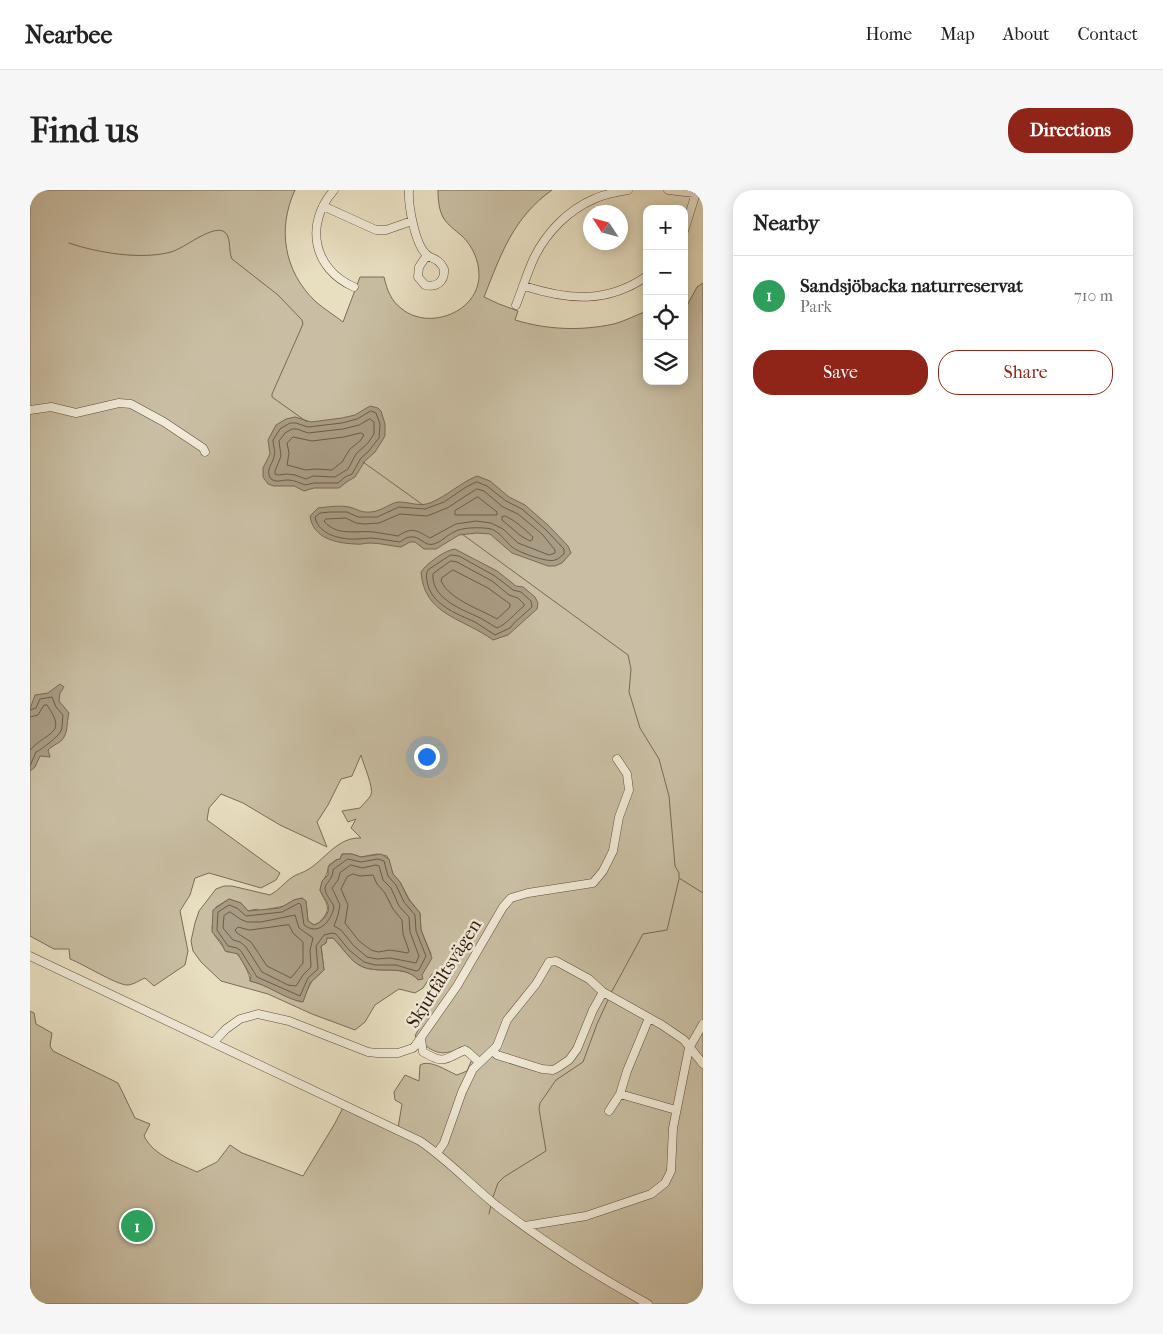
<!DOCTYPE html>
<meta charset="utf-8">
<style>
:root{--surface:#fff;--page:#f6f6f6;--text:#222;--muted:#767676;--line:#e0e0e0;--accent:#8f2418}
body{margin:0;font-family:"IM FELL French Canon",serif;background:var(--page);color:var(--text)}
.controls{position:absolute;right:15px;top:15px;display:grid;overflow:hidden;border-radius:10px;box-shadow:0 2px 12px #0003}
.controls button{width:45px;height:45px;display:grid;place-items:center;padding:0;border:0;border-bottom:1px solid var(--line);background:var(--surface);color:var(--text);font:25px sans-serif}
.compass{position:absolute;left:553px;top:15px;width:45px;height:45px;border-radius:50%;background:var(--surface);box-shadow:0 2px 12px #0003;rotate:306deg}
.you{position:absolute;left:396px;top:566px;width:18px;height:18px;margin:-12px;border:4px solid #fff;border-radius:50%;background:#1a73e8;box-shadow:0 0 0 8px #1a73e833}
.badge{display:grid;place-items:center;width:32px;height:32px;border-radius:50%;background:var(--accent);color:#fff;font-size:16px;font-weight:700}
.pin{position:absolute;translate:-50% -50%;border:2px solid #fff;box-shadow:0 1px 5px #0006}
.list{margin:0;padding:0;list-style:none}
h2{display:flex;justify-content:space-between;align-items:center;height:65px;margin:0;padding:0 20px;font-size:21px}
h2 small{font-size:16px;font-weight:400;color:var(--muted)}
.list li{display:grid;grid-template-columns:32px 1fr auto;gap:15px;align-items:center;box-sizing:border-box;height:80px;padding:0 20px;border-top:1px solid var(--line)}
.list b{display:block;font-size:19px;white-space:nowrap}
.list p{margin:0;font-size:16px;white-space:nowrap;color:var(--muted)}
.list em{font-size:16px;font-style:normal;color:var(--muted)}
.actions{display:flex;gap:10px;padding:15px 20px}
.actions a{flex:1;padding:11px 0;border:1px solid var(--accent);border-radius:20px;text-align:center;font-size:18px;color:var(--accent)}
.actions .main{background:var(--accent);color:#fff}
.icon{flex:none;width:28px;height:28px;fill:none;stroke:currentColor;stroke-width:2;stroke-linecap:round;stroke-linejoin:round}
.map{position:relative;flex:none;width:673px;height:1114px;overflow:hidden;border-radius:20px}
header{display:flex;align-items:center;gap:30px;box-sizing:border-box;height:70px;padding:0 25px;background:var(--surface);border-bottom:1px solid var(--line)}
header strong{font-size:24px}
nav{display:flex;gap:28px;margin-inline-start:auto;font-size:18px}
.intro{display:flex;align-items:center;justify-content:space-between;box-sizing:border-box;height:120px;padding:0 30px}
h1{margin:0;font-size:35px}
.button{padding:12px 22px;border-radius:20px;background:var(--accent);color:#fff;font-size:18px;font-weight:700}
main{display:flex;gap:30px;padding:0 30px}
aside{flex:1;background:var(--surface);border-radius:20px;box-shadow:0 2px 12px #0003}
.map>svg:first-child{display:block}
</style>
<header>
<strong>Nearbee</strong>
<nav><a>Home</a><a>Map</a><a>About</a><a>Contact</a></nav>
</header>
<div class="intro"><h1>Find us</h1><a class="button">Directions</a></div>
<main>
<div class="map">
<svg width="673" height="1114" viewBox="0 0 673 1114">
<rect width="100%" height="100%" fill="#e8dfc1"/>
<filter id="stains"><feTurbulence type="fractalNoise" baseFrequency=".004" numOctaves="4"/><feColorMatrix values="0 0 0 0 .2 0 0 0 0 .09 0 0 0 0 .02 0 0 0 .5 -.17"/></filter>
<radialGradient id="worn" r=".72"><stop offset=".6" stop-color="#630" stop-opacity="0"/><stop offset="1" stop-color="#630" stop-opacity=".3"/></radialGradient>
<path fill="#c9bea3" stroke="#7c6c59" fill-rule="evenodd" d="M0,0H265C247,39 254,81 285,111C294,119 304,125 313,132L330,87H354C357,100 361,111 372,119C399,141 449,122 449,85C449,70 442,55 431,45C425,40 419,36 414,29C409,21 408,10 408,0H522C483,28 471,64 454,107L469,114L488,121L485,130C518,140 551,141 584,134C595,131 606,125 617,121V191H654V121L667,97L673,93V1114H0V821L4,823L6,834L22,843L20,856L23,861L88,893L105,928L120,934L114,946C124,966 148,973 167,982L187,972L200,955L212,963L273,986L304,935L316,912L368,938L372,914L365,910L364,902L375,885L389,891L390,875C400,869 417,881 427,885L437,881L443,867L431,857C411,869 400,861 385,846L410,795L402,784L393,798L385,803L369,799L345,815L335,832L325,840L282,824L238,804L191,791L171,772L163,761L161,751L165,733L169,721L186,699L194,696H202L240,705C248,701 253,694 261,688C266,684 273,683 279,679C296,668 308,647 331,648L321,638L326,629L318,632L312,621L330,618C333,614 339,609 341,605C344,597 333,574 331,565L322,586L311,589L298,615L287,632L297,657L250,635L213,613L191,604L179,618L177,630L250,683L246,690L231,698L179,683L165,688L160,705L150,721L158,761L155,775L124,796L115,788C110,790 103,795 97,795C87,795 53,774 40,769L39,759H24L0,746ZM312,664H322L331,667L347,664L357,666L363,684L370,692L379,709L390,723L391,740L401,764L388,790C375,774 351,784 333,777C321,772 312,757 303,748H297L296,753L291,756L294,780L282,791L271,812C254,806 238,795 220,791C221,786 210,765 205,762C202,761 199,762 197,762L185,746L182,738L186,717L199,709L211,713L218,721L227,719L230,721L254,716L264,710L272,708L276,711L278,731L284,735C289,733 291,731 294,727C302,716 294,711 290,700C292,690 298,685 299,675L306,670L310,669Z"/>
<path fill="#a99c84" stroke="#796855" d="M340,216L348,218L351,221L355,234V246L345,262L335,271L325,287L318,291L309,298H284L274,301L264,296H244L238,294L233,287V278L240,264L238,250L246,235L256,229L265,227L281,232L312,228L325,225Z
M447,286L460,291L479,307L495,315L519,336L538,356L541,363L532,373L525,376H518L482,363L460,344L447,343L429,345L406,359H394L385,352H380L371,357C361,356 350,353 340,353C335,353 330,355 325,354C305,353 283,348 280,326L288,318C298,317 309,315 319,317C328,319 330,323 341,322C352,321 362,312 369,312C380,312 389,317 400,313C417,306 430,293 447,286Z
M425,359L467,381L486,396L493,397L505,407L508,413L507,419L478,445L463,450C433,428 394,425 391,382C396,374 415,360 425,359Z
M30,494L34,497L30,503L29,511L39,523C36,533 39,543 31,551C27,554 22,556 18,560L20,567L10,566L5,577L0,581V519L5,505L18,503Z
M312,664H322L331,667L351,664L359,669L363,684L370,692L379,710L390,723L391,740L402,768L392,785L393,789L388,790C375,774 351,784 333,777C320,772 313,757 303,748H297L296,753L291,756L294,780L280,793L273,812C254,809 239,795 220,791L221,786L208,764L195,761L191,752L182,742L183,720L199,709L211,713L218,721L250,718L264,710L272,708L276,711L278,731L284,735C291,733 301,723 298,715C297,710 292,705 290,700L292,691L298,685V677L306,670L310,669Z"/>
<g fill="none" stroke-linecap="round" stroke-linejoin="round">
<path stroke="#6c5c4a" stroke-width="1" d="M341,221L346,223L350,234L349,248L338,262L331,268L322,284L315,287L308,293H284L275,295C270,293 264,290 258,290C251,290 247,293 241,289C235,280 242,275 244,267C246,261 243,256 243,250L250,239L260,233H266L278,237L312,233L327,229Z
M340,229L344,232V244L338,253L326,264L318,279L305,287L283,286L276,289L265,285L257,284L248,285L245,284V281L251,266L249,251L255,243L262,239H267L278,243L313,239L329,235Z
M331,243L334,245L330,251L320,259L312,272L302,280L285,279L276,280L257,275L259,263L257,253L263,247L282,251L314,247Z
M447,292L457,296L476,311L492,319L516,340L534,359V364C531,366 529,369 525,370C517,373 488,362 482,357C475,351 470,342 461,339C453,337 431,337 424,342C417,345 411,352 404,354C394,357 390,345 380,347C376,347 373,350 370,352C361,351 352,349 342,348C337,348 332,349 327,349C312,350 288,345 285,327L290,323L300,322H317L328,327H347L369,317L395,319L414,312L436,297Z
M447,299L454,301L473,317L488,324L512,344L525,360V363L519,365L488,353L473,339L461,333L446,331L426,334L400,348C387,341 383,336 368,346C360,345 352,343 344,342C326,340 307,347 294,331L296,329L316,328L326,333L334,334L349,333L370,324L397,326L417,318Z
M448,307L467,322V325H425V321Z
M475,326C485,330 494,339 503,347L502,350L500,351L491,346L472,330V327Z
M421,365L429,366L465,386L483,400L491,402L501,411L502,417L484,433L480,438L465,445C458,441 452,436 445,432C427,424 400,414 397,391C396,386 396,384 398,380Z
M421,371L427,372L462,391L479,405L488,408L494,414V416C485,423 477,434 467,438C460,434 453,429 446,426C428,418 401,407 403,384Z
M423,380L458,398L480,414V417L467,429C450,419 420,410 411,391L412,388Z
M0,520L6,518L10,509L22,507L26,517L33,525C32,530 33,536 31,541C29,546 11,560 6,562L0,576
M0,527L8,525L14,515H17C38,545 17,541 0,560
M318,669L331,672L348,669L354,671L358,686L366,695L374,712L385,725L386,741L396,766L389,780L386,781L366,775H345L334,772L319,760L306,744L302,743L294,745L286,756L288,779L278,788L270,806L227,787L211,761L207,758L198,756L187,740L188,722L199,715L207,718L216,726L252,722L269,713L271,715L274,735C288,746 301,732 304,717C302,711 295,705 295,698C296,692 303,690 303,680Z
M321,675L332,678L346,675L349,676L353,690L361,698L369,716L379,727L380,742L389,766L386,773L360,768L347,769L337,767L324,756L311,740L304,736L308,725L310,715L302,698L308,690L310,683Z
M323,684L330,686L343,685L347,694L355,703L363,719L372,730L373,744L379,761L378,763L360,760L348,762L341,760L329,751L315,733L318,715L311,699L317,687Z
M200,722L210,729L217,732H231L265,725L269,738L283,748L280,760L281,777L273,785L266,796L258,795L232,782L216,757L210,752L203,750L193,738L194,726Z
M259,735L263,743L273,752V773L261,788L237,776L221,752L207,743L205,740L208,737L219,740Z"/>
<path stroke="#796855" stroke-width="1" d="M39,53C68,63 111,70 141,62C155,58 180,36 193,41C202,45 198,61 202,69L248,105L272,130L273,134L242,204V207L277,232
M333,272L393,315
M432,344L598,465L601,479L599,502L610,538L629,569L639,606L645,676L649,683V688L673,703
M581,803L613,744L637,740L649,689
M463,1007L468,993L474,987L516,961L509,919L510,913L526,890L553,872L567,834L578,810
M459,1024L461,1015"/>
<defs>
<path id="minor" d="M304,0C274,34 283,79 324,97
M379,0C378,15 385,54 396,64C402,70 408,67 414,79C415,91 407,98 395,95L388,87L389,77L397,65
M638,0L673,4
M293,16L346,40H356L382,31
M654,41L666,3
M494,96C538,110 577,114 617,86
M486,115C492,100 497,83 504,68C516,43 538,20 564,9C574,4 586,2 598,0
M0,220L21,217L46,223L89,213L101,214L134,232L173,258L175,262
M0,766L390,951C418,970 441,995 467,1016C515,1053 565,1085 618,1114
M573,802L632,835L654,850L673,874
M391,850L393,862C415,875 414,869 435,860L438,862L449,872
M183,853L196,839L210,829L228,824L259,831L338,862L347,863H368L383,858L385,856L427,796L473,717L481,708L498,703L563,693L573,681L583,661L589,627L599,600L597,584L587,569
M590,904L646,920
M579,921L590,904L597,881L619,828
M407,963L414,953L432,902L443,879L467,856L477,830L506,794L519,772L526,771L559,789L573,802L563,820L547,859L539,870L527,878L523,880L512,879L467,865L463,861
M495,1036L556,1026L621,1004L635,993L641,981L643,938L659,858L673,834"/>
</defs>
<use href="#minor" stroke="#5e4c3c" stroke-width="9"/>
<use href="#minor" stroke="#f0ead7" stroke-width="8"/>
</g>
<g text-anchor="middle" stroke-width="5" stroke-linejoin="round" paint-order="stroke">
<g font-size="19" fill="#301b0f" stroke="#f0ead7">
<text transform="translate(413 783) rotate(-58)" y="7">Skjutfältsvägen</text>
</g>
</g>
<rect width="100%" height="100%" filter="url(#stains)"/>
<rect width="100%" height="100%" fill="url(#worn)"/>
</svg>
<div class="controls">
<button>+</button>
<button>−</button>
<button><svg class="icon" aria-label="locate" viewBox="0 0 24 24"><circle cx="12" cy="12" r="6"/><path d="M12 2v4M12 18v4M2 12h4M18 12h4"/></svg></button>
<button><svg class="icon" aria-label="layers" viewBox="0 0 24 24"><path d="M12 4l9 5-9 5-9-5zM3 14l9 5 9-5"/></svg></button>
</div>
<svg class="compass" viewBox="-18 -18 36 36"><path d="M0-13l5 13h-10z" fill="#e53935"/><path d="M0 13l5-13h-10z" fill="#767676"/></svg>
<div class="you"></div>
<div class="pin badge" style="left:107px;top:1036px;background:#2e9e5b">1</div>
</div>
<aside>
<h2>Nearby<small></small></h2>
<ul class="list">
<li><span class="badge" style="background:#2e9e5b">1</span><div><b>Sandsjöbacka naturreservat</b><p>Park</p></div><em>710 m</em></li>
</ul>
<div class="actions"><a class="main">Save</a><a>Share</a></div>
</aside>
</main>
